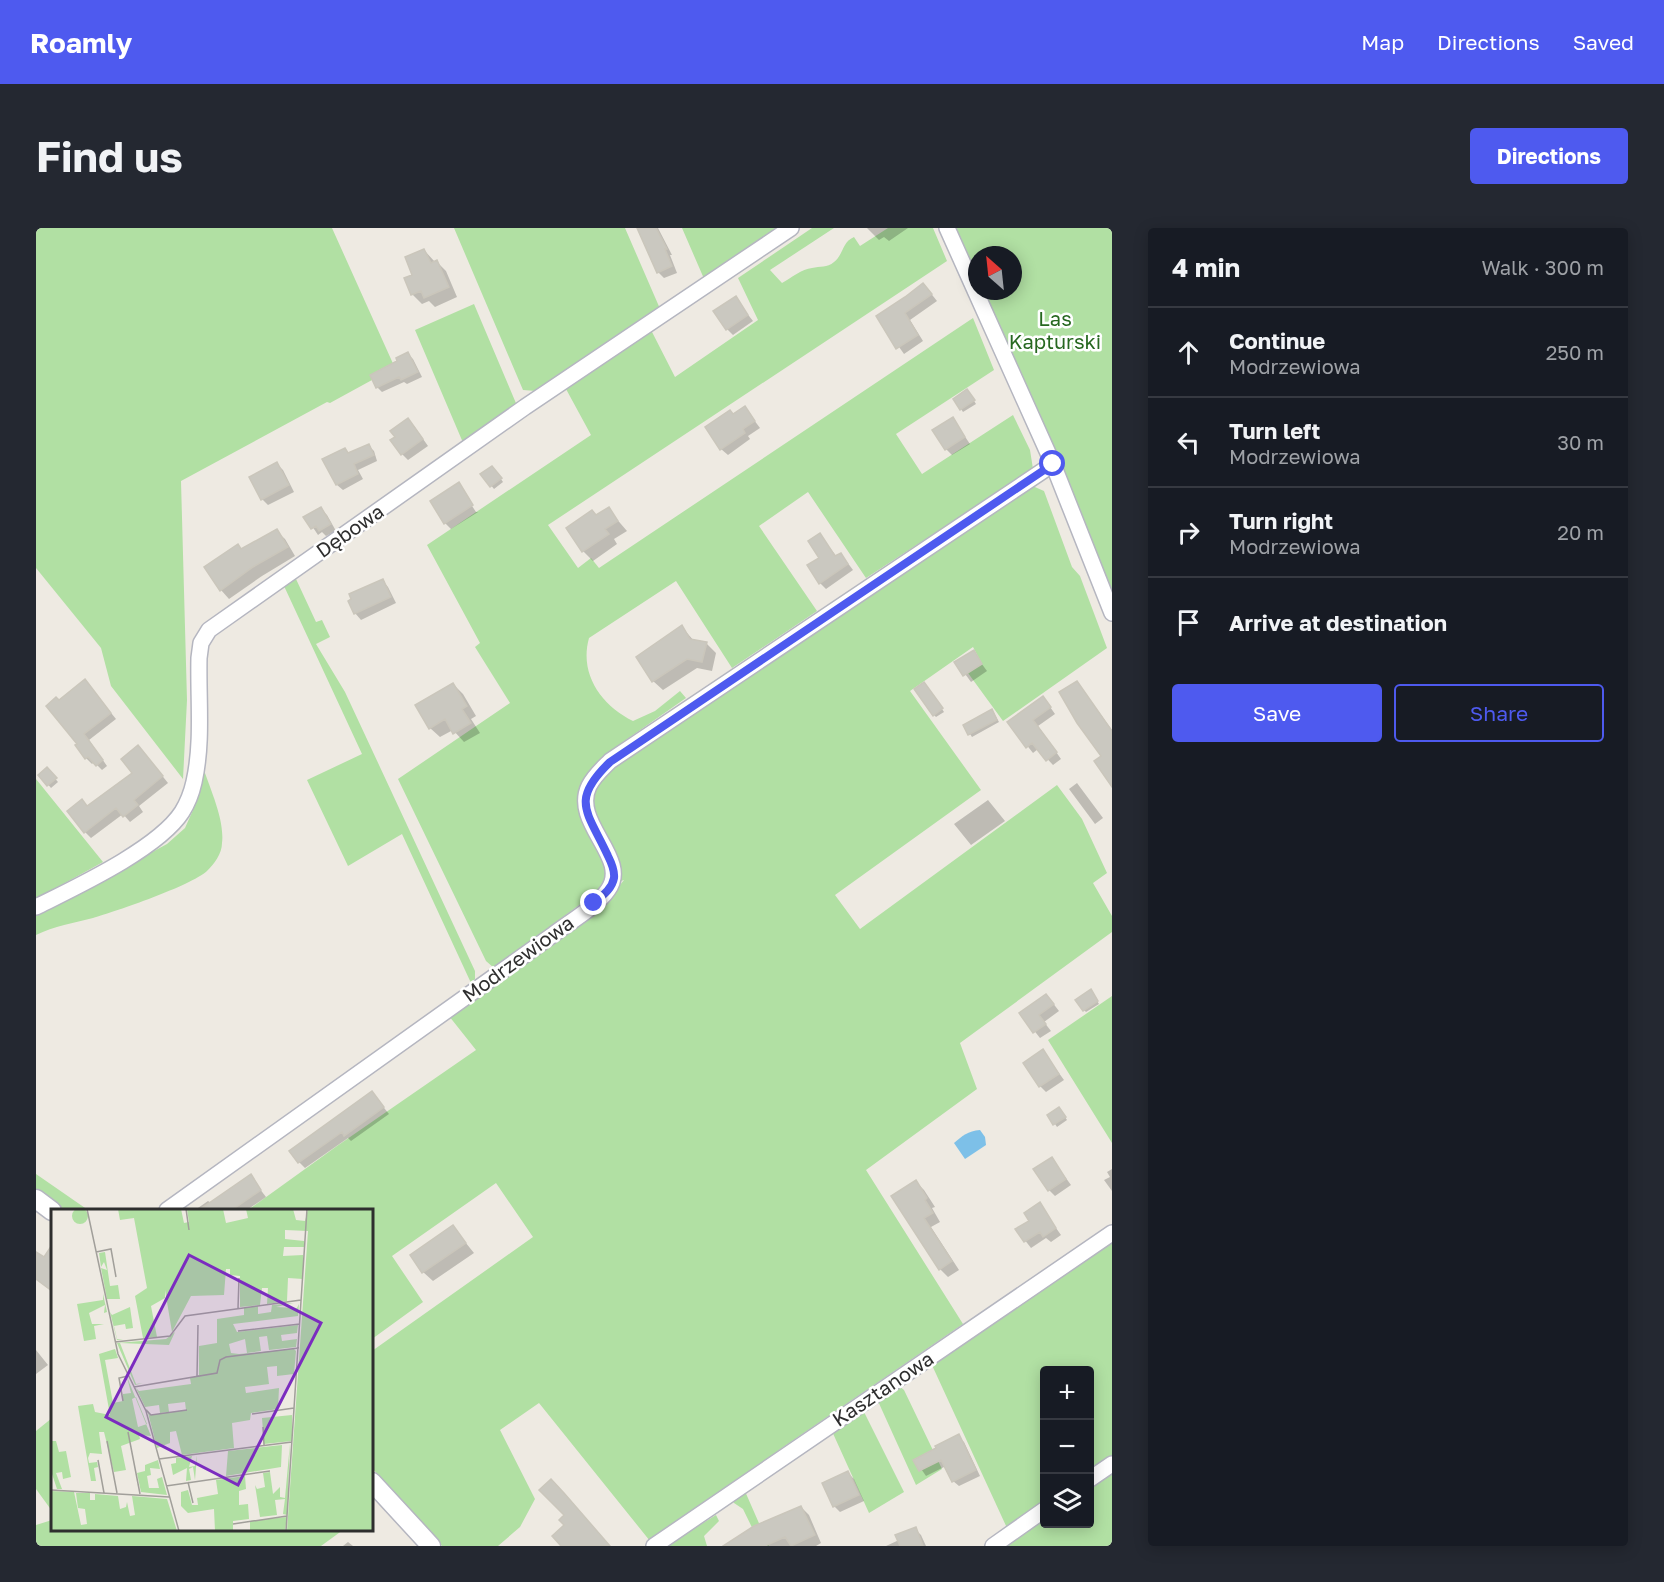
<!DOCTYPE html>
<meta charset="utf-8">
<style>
:root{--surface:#171b24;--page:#242831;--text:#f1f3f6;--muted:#9ea1a6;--line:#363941;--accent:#4e5aef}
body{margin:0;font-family:"Golos Text",sans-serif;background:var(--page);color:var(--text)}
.controls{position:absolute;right:18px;bottom:18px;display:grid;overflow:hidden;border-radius:6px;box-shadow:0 3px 15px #0003}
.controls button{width:54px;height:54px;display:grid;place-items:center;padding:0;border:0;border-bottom:2px solid var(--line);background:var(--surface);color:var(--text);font:30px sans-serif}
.compass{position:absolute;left:932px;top:18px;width:54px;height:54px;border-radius:50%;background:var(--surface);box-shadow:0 3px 15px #0003;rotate:333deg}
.stop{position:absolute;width:18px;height:18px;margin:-14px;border:4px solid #4e5aef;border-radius:50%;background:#fff}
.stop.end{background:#4e5aef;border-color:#fff;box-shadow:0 2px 6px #0008}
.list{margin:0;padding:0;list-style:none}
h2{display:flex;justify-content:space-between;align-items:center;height:78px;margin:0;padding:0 24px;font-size:26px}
h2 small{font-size:20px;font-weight:400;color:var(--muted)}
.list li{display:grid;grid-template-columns:39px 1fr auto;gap:18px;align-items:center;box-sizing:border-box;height:90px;padding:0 24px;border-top:2px solid var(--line)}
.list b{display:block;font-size:22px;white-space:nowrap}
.list p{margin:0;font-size:20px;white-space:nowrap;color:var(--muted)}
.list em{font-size:20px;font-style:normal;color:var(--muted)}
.actions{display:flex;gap:12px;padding:18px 24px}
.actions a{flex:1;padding:14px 0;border:2px solid var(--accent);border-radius:6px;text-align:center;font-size:21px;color:var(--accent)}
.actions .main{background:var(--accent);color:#fff}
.icon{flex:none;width:33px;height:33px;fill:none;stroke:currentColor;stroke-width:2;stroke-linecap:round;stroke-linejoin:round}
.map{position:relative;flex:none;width:1076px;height:1318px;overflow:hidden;border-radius:6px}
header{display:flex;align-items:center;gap:36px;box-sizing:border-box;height:84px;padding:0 30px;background:var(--accent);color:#fff}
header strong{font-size:28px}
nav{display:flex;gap:33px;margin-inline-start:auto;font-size:21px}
.intro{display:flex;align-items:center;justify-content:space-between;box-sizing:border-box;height:144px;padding:0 36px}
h1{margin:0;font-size:42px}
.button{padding:15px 27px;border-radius:6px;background:var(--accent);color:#fff;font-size:21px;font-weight:700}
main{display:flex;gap:36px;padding:0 36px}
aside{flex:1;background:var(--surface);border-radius:6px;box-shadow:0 3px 15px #0003}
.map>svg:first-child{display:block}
</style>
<header>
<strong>Roamly</strong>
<nav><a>Map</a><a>Directions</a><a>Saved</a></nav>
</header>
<div class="intro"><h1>Find us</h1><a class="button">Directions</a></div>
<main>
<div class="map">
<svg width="1076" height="1318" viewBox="0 0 1076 1318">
<rect width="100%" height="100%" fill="#eeeae2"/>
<path fill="#b1e0a3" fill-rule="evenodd" d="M0,0H296L359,140H347L334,147L336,152L294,175L291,174L145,253L151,472L147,551L75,458L65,420L0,340Z
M418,0H589L625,83L500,163L487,162Z
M646,0H746L669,53Z
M776,0H798L734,42L746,55C755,50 766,41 776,40C784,38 791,40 798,34C808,26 806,14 818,9L824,18L852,0H897L911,33L512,297L542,340L555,330L563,340L937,90L958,142L860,206L886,246L977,187L994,222L997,241L830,350L772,264L723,298L781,383L696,440L640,353L553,410C543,446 565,477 597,493L619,483L644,463L650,470L587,514L608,518L992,256L1008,263L1036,339L1044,348L1071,420L967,493L932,445L946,436L937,419L874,463L945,562L799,667L824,701L1021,557L1046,591L1071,645L1057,655L1076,688V704L924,815L941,861L830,942L927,1096L743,1222L679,1271L614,1313L503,1175L464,1202L499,1271L484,1299L462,1318H406L336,1240V1123L497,1009L460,955L356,1028L387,1074L336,1111V982H212L301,918L440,822L413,788L571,673L588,652L569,658L458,740L450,733L362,551L474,475L439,419L444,415L391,317L555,207L530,161L615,102L639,149L722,92L702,50Z
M915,0H1076V377L976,150ZM941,27H977V63H941Z
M438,76L482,180L428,217L379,102Z
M260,351L280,394L286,392L294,409L280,416L309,464L439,743V751L435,755L366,606L312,638L271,552L326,526L248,358Z
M166,536C173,559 189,591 186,615C186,626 178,636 171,643C154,658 81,683 57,690C38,695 18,698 0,707V687L131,616L149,600L157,582Z
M0,551L67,634L0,671Z
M1076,768V915L1012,812Z
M0,946L52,982H27L0,962Z
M1076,1012V1230L1054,1246V1142H1008V1276L971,1300L895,1135Z
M862,1157L868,1162L906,1241L880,1257L841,1171Z
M826,1180L868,1264L833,1285L795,1201Z
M16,1190V1283L0,1261V1203Z
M1076,1245V1318H970L1008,1291V1296H1054V1260Z
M708,1261L733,1318H725L707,1281L698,1275L695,1269Z
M680,1287L683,1293L668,1308L671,1318H630Z
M16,1292V1302H307L285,1318H0V1297Z"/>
<path fill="#7dc0e8" d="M944,902L949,909L950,917L929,931L918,915C926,908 932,903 944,902Z"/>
<path fill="#0003" d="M603,0H622L636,27H634L641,45L628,50L622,44Z
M831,0H872L853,13L848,9L843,12Z
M388,22L399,34H401L410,43L421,69L399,79L393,73L386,76L376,66L370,51L378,47Z
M893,63L901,73L874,92L887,113L868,126L842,89Z
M699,70L717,93L697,107L691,101Z
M372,126L377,131L386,149L371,156L368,154L346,164L341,159Z
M934,166L940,176L927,184L925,181Z
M709,180L724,200L712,208L714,211L692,227L685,221L697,188Z
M917,191L934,216L916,227L910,221Z
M378,198L392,218L372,232L366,226Z
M333,218L338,223L341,233L322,242L327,251L307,262L301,257L288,232L309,221L313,226Z
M241,236L247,242L258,264L232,277L226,271Z
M459,242L467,254L458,261L447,247Z
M423,256L427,261H425L440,284H442L415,301L409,295Z
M285,281L291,287L300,303L290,308L286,304L282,307L270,289Z
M572,281L591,303L578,311L581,316L557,333L547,323L561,289Z
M240,303L249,311L259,328L226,348L193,371L185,362L206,323Z
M784,307L801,329L805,326L817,342L790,361L784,355Z
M346,352L352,359L360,375L325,392L319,385Z
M646,399L658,413L671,416L680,425L676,443L661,440L627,462L617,453Z
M937,424L951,443L935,454L921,435Z
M1041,454L1076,502V556L1067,528Z
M417,456L427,466L440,488L435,491L444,505L428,514L417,502L404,509L394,500Z
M891,458L908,484L900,489L898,487Z
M54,459L80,491L53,512L71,538L66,542L58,534L56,536L50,530L23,474Z
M1012,476L1019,486L1002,498L1025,531L1017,537L1002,521L997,525L973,495Z
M958,485L963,494L936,509L934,506L929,497Z
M108,525L132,555L103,578L107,584L94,594L87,586L55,610L49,604L98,545Z
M11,541L22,554L15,560L4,547Z
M1041,555L1067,590L1059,596L1033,561Z
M952,572L969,593L935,617L918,596Z
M1057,766L1063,776L1050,784L1048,782Z
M1016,774L1023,783L1008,794L1015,803L1004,810L985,786Z
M1007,823L1028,852L1010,864L1004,858Z
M336,865L353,886L315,913L312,910L269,940L263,934Z
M1025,883L1031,892L1021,899L1019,896Z
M1016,931L1035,957L1019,968L1013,962Z
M1076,941V963L1068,952L1074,949L1071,944Z
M214,948L230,969L211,982H159L172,973L175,975Z
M880,954L888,962L899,979L896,980L904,994L895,999L923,1042L912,1049L904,1041L857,968Z
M1003,976L1025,1007L1015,1014L1010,1010L995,1020L981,1002L995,993Z
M417,999L438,1025L397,1053L387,1044Z
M0,1122L12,1137L0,1146Z
M922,1208L928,1214L944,1248L923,1258L917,1253L910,1238L890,1248L879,1232Z
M812,1245L818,1251L828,1273L804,1284L798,1278Z
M765,1279L773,1287L785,1315L780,1318H690L719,1300Z
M879,1301L885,1307L890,1318H850L863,1312Z
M312,1314L317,1318H307Z"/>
<path fill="#cac8c0" stroke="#cac6bb" stroke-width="1.5" d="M601,0H620L627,13L631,21H629L636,38L621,45Z
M388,21L395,35L401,32L413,59L388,70L385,63L375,67L368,50L376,47L369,29Z
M887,55L896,66L869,85L882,107L860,121L840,88L869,69Z
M700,68L712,87L690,102L677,83Z
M372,124L382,144L365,152L363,149L340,160L334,147L361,133L360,130Z
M931,161L939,172L924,182L917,171Z
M709,178L719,193L707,201L709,205L684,222L669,199L694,182L697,186Z
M917,189L929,209L909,222L896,202Z
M372,190L387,211L365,227L354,212L359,209L354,203Z
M333,216L338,227L318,236L322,246L300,257L286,231L309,220L312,225Z
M241,234L253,257L225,272L213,249Z
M456,238L466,250L454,259L444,246Z
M423,254L437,277L408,296L394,273Z
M285,279L295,296L283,303L280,298L275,301L267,289Z
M573,279L582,293L569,301L573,306L546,324L530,300L556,282L560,287Z
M241,301L252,319L217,339L184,363L168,339L202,316L205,321Z
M784,305L799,328L805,325L812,336L783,356L771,337L783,330L772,313Z
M347,351L355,369L318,386L312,373L315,371L313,366Z
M646,397L654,411L671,414L666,434L651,431L616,454L600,429Z
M938,422L946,436L927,448L918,434Z
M49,451L75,485L48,506L67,532L60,538L52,529L49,531L39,517L41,516L10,478L20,469L23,472Z
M1041,453L1076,503V559L1058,533L1065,528L1041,495L1023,464Z
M888,454L907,480L897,488L878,461Z
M417,455L431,478L426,481L435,495L417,506L409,491L393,501L379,477Z
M1007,468L1015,479L997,492L1021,524L1010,533L996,515L990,520L971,494Z
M956,481L961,492L932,507L927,497Z
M102,517L127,548L98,572L102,577L87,589L80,580L48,605L31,583L46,571L51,578L96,545L85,531Z
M11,539L21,550L11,558L2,547Z
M1055,761L1062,773L1047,783L1039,772Z
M1010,766L1018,776L1003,787L1010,796L997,805L983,785Z
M1007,821L1023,846L1003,859L987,835Z
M336,863L348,879L308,908L306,904L262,935L253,923Z
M1023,879L1030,889L1017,897L1011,887Z
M1016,929L1030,951L1012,963L997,941Z
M215,946L225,962L196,982H163Z
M880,952L891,970L889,972L897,985L888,990L916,1033L903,1042L855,968Z
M1004,974L1020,1000L1007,1009L1004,1004L988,1014L979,1001L993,993L988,985Z
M417,997L430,1015L386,1045L374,1027Z
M16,1017V1063L0,1051V1024L8,1029Z
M923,1206L940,1242L916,1254L905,1232L883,1243L877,1232L900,1220L899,1218Z
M812,1243L823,1267L797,1279L786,1255Z
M515,1251L528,1265L574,1318H525L516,1308L528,1297L523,1292L528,1287L503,1262Z
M765,1278L779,1307L755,1318L749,1309L729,1318H687L718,1298Z
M880,1299L887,1318H864L859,1307Z"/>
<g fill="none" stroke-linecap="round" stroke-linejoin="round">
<defs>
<path id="minor" d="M911,0L1017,236L1076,385
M0,679C40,659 122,621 146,584C151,576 156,563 158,554C167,514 162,471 163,430L165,415L173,402L489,179L755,0
M131,982L518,706C534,694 561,678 572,662C595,630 535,595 553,558C558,548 566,541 574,533L1017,236
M1054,1251L1076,1236
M618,1318L1076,1005
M957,1318L1008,1282"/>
<path id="tertiary" d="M0,971L16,983
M336,1254L395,1318"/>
</defs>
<use href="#minor" stroke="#b5b6c0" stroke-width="18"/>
<use href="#tertiary" stroke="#b5b6c0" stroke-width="21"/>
<use href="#minor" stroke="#fff" stroke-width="15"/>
<use href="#tertiary" stroke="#fff" stroke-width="18"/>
</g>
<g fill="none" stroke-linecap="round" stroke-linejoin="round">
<path stroke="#4e5aef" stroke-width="8" d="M558,675C566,668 576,661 578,650C579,642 575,634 572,628C552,584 533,573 574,534L1017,236"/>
</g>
<g text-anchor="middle" stroke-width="5" stroke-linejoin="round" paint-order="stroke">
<g font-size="20" fill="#276820" stroke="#fff">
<text x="1019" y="98">Las<tspan x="1019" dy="23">Kapturski</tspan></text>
</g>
<g font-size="20" fill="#2e2e2e" stroke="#fff">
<text transform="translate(314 303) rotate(-35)" y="7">Dębowa</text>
<text transform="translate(482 731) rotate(-36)" y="7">Modrzewiowa</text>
<text transform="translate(847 1161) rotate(-34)" y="7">Kasztanowa</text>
</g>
</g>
<g transform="translate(15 981)">
<rect width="322" height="322" fill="#eeeae2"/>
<path d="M21 7a8 8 0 1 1 16 0a8 8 0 1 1-16 0ZM67,0H130L133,14L138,13L136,0H172L175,14L197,9L195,0H242L245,11L254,12L257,0H322V322H236L257,22L234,21V30L253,32L254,38H233L232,47L252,46V70L237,69L236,92L216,95L217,79H211L209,96L189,98V67L179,66V60H175L173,86L140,87L121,123L114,81V89L100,97L106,128L92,129L84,87L96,79L83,9L69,11ZM54,43L59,77L67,76L69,90H56L50,59L56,61L53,53L50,58L48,44ZM52,85L56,103L53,104L54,96L38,104L41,115H53L43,117L45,130L33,132L26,95L52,91ZM243,94L225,98L246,99L248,95L247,107L182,115L186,123L247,116L246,124L230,126L231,132L246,130L245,138L218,141L216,127L208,128L210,142L196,144L194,130L178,135L180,144L188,145L243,140L245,142L243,165L226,167V157L216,158L218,175L194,178L195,184L228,179L227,200L200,204L199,211L181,214L183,239L131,246L125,222L119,223V234L106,239L96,200L100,206L135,201L134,193L117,195L118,203L109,204L108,196L94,198L85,179L88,182L140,175L139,169L148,166V137L166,134V110L193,106V99L207,97V105L220,103L221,96ZM79,98L82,119L75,120L74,115L63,117L66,130H72L66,131L59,103L61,106ZM124,123L118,136L69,134L85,175L92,174L84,176L66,134L115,130ZM64,140L67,149L54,151L62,194L72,192V185L80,184L76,168L100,227L88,226L89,230L70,237L75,261L63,263L53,223H48L51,245L39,244L37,249L38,254L46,253L47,258L43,259L45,272H40L27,197L42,195L44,203L59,206L48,145ZM85,188L96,215L87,218L81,190ZM241,206V232L213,235L211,209ZM0,232H5L8,243L15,242L20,268L12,270L11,263L5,264L11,280H6L0,262ZM239,234L236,306L232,305L234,290L224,291L226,306L209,308L204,276L206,280L214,278L212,264L219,263L222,285L229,278V288L234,289ZM231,236L230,258L175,267L177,242ZM146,246L144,271L142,258L138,260L140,271L135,272L136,259L122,266L120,255L125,254V249L141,247L138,258L144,257ZM107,251L109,260L99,259L100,266L96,267L98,279H108L106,270L111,268L116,286L90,283L86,264L94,262V256ZM194,267L195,280L188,282V296L197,295L198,310L182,312V322H164L163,300L137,304L130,297V283L137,281L141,296H147L146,289L167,285L165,271ZM0,282L23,283L30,316L36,315L34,300L27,299L25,284H39V291H44V285L67,287L69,300L75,298L76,293L79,307L84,306L81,287L116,290L126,322H0ZM236,308L234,322H199V312Z" fill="#b1e0a3" fill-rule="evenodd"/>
<path fill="none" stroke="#a19f9a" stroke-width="1.5" d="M36,0L67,145L95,202L128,322M135,0L138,21M45,43L60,40L65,68M187,99L188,69M187,122L249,115M64,133L119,127L134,107L250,91M146,167L147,116M83,178L166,164L169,151L175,148L248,139M72,192L68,169L77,167M94,200L100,206L136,201M201,205L243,199M212,218L213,236M77,223L89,285M56,232L66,284M108,250L241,233M47,251L53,284M137,273L142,294M115,277L219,262M0,281L118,288M182,315L236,307M235,322L256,0"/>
<path fill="#7b2cbf" fill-opacity="0.15" stroke="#7b2cbf" stroke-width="3" d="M138,46L270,114L187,276L55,208Z"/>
<rect width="322" height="322" fill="none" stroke="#2e2e2e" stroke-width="3"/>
</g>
</svg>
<div class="controls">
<button>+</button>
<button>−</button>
<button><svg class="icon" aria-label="layers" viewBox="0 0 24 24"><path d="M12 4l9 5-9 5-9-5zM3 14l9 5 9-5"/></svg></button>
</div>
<svg class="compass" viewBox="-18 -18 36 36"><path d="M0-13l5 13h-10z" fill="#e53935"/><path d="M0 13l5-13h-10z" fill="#9ea1a6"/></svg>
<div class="stop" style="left:1017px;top:236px"></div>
<div class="stop end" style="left:558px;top:675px"></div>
</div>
<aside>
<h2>4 min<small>Walk · 300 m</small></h2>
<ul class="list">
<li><svg class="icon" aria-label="ahead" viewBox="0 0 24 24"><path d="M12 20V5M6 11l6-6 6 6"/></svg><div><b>Continue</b><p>Modrzewiowa</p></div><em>250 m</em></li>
<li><svg class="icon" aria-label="left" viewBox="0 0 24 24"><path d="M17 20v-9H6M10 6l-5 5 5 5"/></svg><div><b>Turn left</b><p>Modrzewiowa</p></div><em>30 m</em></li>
<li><svg class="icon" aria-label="right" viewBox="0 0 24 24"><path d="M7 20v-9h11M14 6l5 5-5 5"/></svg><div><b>Turn right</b><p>Modrzewiowa</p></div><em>20 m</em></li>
<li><svg class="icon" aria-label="arrive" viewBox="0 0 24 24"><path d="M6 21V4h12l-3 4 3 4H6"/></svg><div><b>Arrive at destination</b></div></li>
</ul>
<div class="actions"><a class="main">Save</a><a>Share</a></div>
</aside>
</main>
